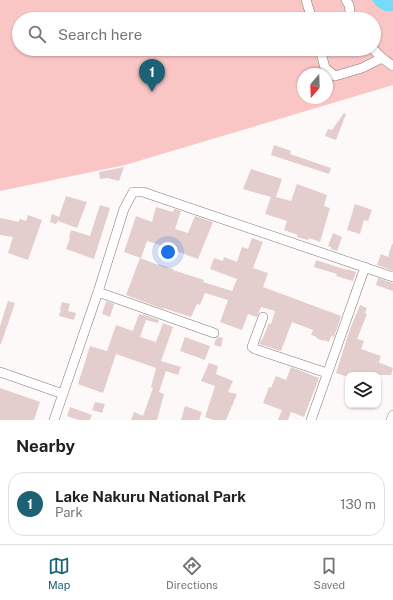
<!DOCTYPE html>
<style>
:root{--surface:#fff;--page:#f6f6f6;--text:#202124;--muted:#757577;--line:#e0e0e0;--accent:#1d6274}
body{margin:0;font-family:"Public Sans",sans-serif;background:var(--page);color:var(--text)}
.controls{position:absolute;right:12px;bottom:12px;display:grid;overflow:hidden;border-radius:8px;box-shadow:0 1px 3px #0004}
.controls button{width:36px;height:36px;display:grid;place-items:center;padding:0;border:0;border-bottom:1px solid var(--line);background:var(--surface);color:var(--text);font:20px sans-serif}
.compass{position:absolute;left:297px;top:68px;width:36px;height:36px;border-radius:50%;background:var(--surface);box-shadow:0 1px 3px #0004;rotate:199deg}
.you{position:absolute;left:168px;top:252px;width:14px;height:14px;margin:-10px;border:3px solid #fff;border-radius:50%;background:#1a73e8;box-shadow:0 0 0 6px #1a73e833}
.badge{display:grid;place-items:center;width:26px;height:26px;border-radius:50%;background:var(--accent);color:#fff;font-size:13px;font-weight:700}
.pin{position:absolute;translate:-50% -33px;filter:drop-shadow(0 1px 2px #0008)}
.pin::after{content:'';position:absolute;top:21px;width:14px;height:12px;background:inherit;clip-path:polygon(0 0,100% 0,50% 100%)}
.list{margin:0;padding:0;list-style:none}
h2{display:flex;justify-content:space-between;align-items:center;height:52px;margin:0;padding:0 16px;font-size:17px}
h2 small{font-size:13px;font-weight:400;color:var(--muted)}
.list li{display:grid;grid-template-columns:26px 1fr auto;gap:12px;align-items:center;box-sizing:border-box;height:64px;margin:0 8px 8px;padding:0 8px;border:1px solid var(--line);border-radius:16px}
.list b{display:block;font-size:15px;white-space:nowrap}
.list p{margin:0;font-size:13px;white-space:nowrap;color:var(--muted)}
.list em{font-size:13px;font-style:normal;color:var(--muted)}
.icon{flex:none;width:22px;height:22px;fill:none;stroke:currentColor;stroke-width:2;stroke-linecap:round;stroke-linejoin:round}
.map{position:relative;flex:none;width:393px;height:420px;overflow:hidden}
.search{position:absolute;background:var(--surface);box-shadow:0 1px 3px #0004;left:12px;right:12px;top:12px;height:44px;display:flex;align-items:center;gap:10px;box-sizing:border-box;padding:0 14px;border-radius:22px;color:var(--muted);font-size:15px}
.sheet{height:124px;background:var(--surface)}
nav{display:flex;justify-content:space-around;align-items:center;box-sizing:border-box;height:56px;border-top:1px solid var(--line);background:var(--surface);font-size:11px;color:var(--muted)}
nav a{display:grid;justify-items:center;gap:2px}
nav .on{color:var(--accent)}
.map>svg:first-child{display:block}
</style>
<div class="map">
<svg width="393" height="420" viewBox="0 0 393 420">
<rect width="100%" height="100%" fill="#fef9f9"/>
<path fill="#fac5c5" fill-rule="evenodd" d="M0,0H393V85L125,165L0,191ZM19,19H374V49H19ZM303,74H327V98H303Z"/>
<path fill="#74dbf8" d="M372,0H393V11C383,12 377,8 372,0Z"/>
<path fill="#e3cdcd" d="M337,49H363L355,61Z
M344,113L346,114L336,140L325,136L328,129L332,130Z
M274,145L291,151L290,154L331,168L329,174L271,155Z
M124,167L119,181L107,178L100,179L99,172Z
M251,169L282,179L276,197L291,201L297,184L327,195L324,206L330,208L320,242L309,238L308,240L297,237L298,235L284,230L287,221L265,214L271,197L243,189Z
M66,196L87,202L77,228L58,221L56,224L50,222L52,214L59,217Z
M355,204L372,210L368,221L364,220L360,234L347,230Z
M100,205L110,208L94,259L66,249L70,238L69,237L71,230L90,236Z
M156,207L173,212L174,209L181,211L175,229L188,233L195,216L213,222L198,259L176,251L174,255L164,252L166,247L147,241L141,258L124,252L136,216L152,222Z
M28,215L42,220L28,260L8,253L13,237L0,235V218L11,220L18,222L20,219L26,221Z
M333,233L342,237L337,251L331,249V247L328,246Z
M252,238L263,242L253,268L268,273L263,287L341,316L334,337L331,336L329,342L323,340V341L316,338L317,337L311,335L313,330L292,322L281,351L259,344L261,340H262L269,323L271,324L275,311L261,307L257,317L248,314L242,330L220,322L228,300L205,293L200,305L197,304L191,317L163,308V309L126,295L140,258L158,265V264L173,269V270L204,280L203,282L232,291L237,279L210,269L214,258L223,261L224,257L237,262L242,247L248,249Z
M392,244H393V271L377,265L381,254L388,257Z
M316,260L347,270V269L356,272L353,281L336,276L337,274L314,267Z
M378,278L393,283V291L376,285Z
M8,301L15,303L1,344H0V326Z
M106,301L114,304L110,317L102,314Z
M62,302L70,304L68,311L76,313L74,320L59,316L61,309H60Z
M360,305L367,308L365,313L367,314L357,339L364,341L361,349L381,356L379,362L380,363L393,368L391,375H348V377L336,373L350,329Z
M139,314L143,315V314L159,320L158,323L146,320L140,337L156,342L163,323L173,327L161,361L181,367L178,375L166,371L159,392L164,394L157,420H131L134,412L143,416L153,388L151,387L156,368L116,354L103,393L78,384L90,346L107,351L116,325L133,331Z
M185,337L210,346L205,360L180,351Z
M218,337L223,338L221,347L214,345L216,339Z
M209,363L218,366L216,374L233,381L228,392L237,394L226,420H213L205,417L215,386L201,381Z
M291,367L319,378L304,417L291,412L288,420H278L282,410L263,403L269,387L271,388L276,376L286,380Z
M0,388L40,402L34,420H0Z
M95,402L105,404L102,413L92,410Z
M185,406L202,412L199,420H181Z
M70,407L92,415L90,420H79L67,416Z"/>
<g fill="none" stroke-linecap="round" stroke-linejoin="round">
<defs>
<path id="minor" d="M306,0L312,19
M346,0L349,5L351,19
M320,49L325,68L335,76L362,68L382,58
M373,49L382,58L393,66
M98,292L214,333
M263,317L252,347L255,349L327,373
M0,372L63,394
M54,420L98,292L124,209L133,192H143L393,277
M311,420L365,267
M391,420L393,415"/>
</defs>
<use href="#minor" stroke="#887575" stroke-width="10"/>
<use href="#minor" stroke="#fff" stroke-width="9"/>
</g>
</svg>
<div class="controls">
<button><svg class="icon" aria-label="layers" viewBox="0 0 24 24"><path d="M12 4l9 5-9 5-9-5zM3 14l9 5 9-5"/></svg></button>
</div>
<svg class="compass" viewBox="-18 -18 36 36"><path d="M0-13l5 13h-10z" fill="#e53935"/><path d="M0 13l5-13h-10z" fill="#757577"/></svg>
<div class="you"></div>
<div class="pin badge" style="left:152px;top:92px">1</div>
<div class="search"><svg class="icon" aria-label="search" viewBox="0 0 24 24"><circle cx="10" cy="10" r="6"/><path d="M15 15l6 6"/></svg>Search here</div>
</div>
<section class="sheet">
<h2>Nearby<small></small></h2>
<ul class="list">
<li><span class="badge">1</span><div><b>Lake Nakuru National Park</b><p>Park</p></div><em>130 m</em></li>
</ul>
</section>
<nav>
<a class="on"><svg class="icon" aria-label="map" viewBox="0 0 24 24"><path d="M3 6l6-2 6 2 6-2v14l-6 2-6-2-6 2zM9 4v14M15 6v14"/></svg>Map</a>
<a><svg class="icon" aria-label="directions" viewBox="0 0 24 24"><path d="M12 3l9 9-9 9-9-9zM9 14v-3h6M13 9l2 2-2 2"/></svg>Directions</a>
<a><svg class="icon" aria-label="saved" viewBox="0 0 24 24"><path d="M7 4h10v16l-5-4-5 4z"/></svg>Saved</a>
</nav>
